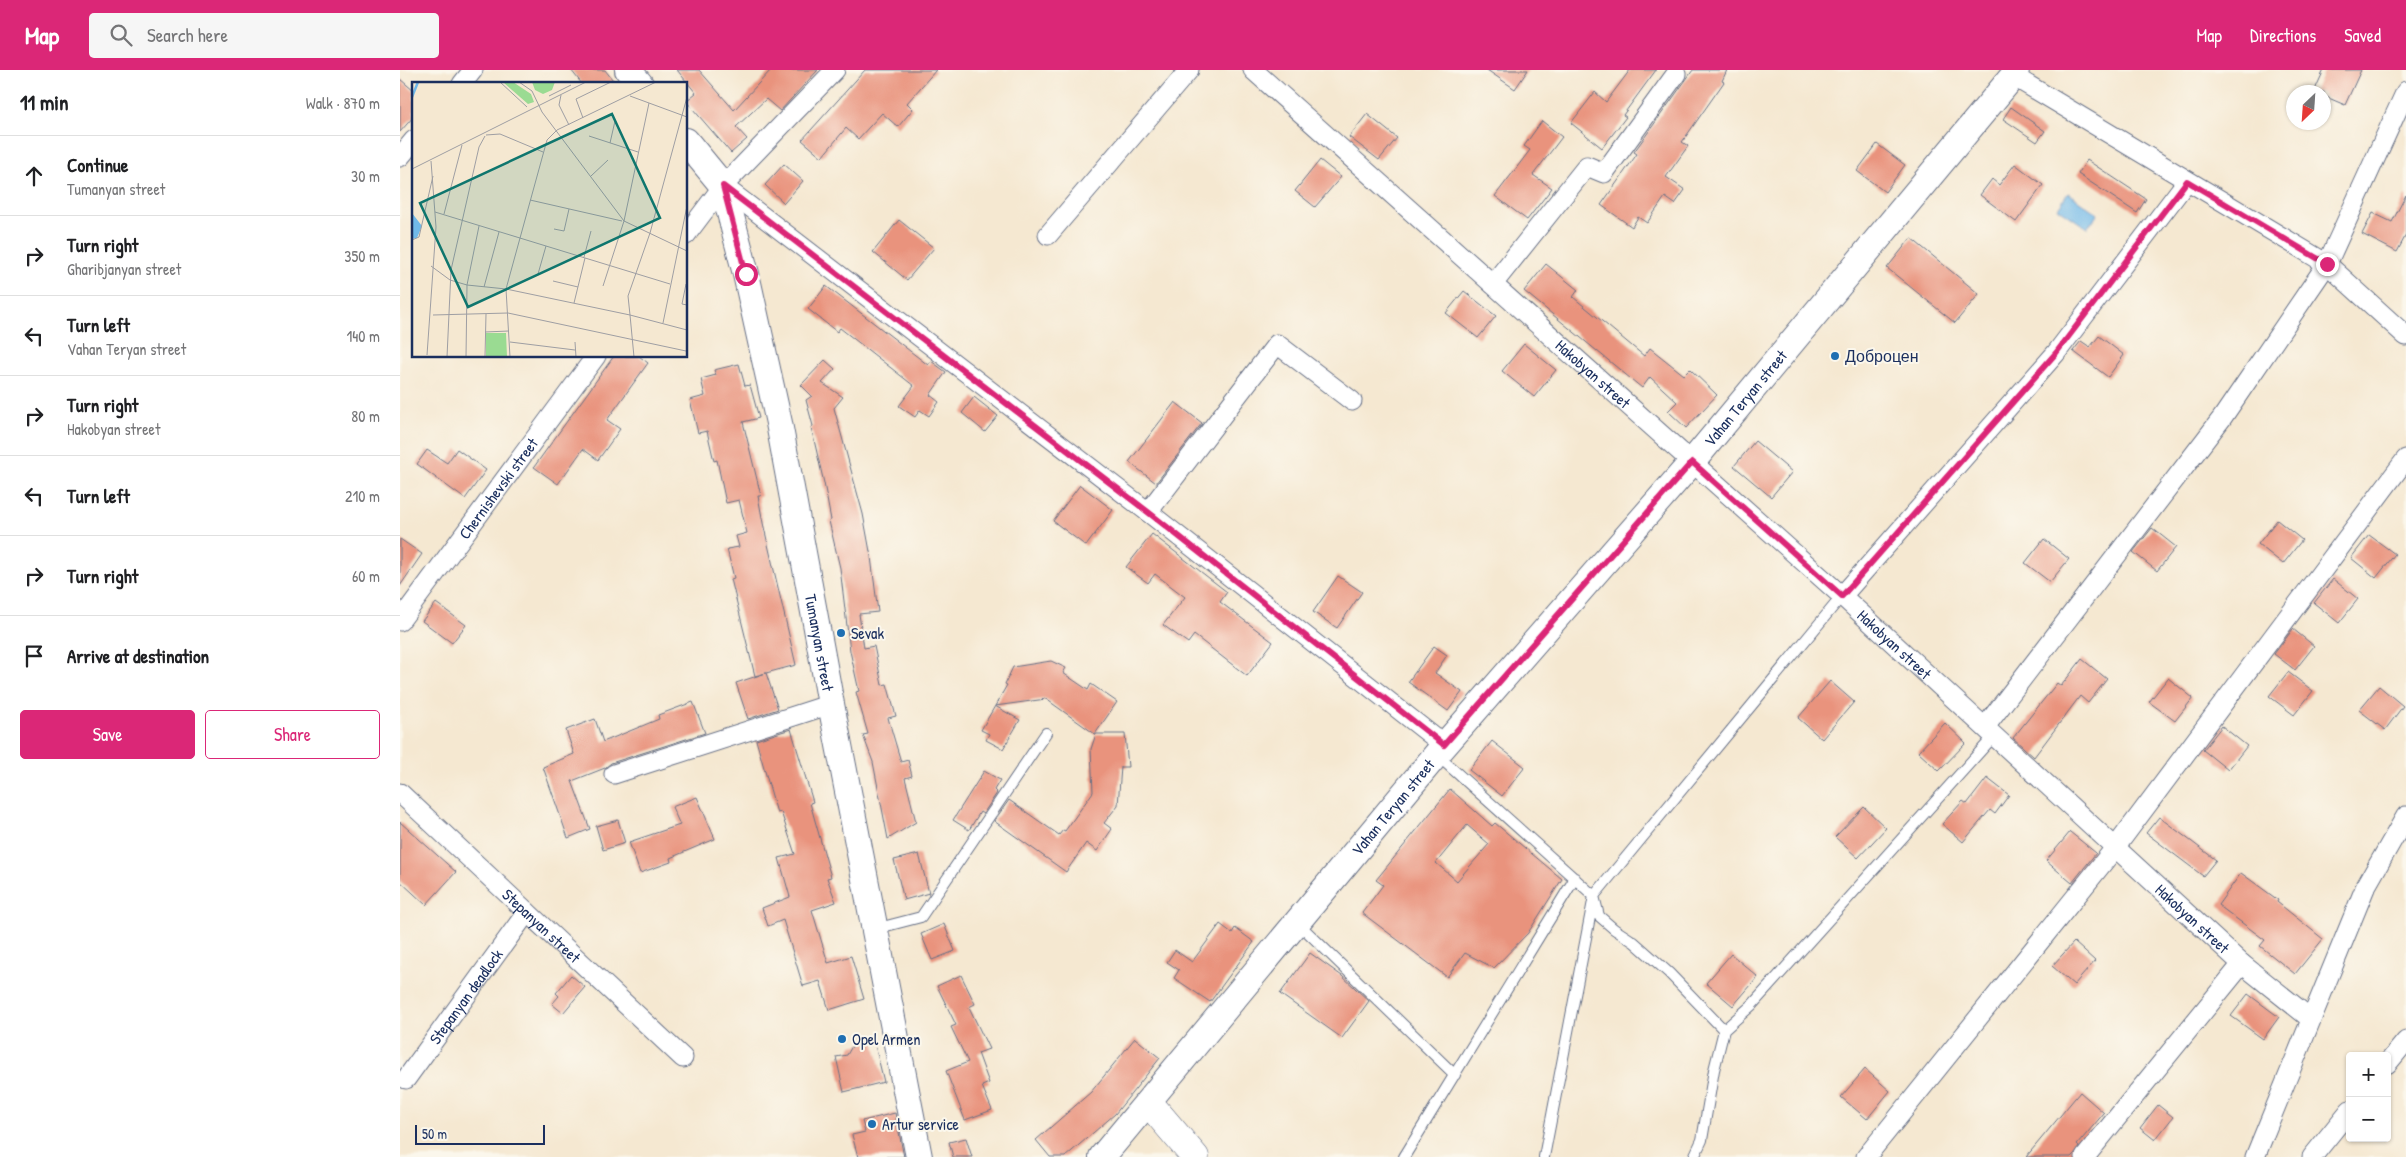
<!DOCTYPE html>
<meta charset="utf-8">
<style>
:root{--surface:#fff;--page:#f6f6f6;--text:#202124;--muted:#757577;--line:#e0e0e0;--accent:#db2777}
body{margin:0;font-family:"Patrick Hand",sans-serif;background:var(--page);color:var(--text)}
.controls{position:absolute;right:15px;bottom:15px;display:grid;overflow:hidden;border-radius:5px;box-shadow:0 1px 4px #0004}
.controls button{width:45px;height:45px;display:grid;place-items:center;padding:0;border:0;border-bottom:1px solid var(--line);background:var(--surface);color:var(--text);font:25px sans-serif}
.compass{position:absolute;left:1886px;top:15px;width:45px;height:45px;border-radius:50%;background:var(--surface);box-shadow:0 1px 4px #0004;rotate:205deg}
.scale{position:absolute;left:15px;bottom:12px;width:130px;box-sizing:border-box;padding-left:5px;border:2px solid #1b2f5e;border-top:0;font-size:14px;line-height:18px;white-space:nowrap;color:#1b2f5e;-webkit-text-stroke:4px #fbf7ec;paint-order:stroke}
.stop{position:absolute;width:15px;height:15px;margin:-11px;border:4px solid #db2777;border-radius:50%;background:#fff}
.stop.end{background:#db2777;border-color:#fff;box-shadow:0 1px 5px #0008}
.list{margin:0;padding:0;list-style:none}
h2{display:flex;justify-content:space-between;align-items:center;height:65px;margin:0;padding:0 20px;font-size:21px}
h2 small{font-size:16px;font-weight:400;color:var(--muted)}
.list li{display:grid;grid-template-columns:32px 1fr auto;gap:15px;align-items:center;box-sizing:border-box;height:80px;padding:0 20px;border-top:1px solid var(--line)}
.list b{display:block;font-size:19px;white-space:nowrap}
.list p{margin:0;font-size:16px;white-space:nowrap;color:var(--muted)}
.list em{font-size:16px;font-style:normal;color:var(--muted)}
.actions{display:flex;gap:10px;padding:15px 20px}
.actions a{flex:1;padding:11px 0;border:1px solid var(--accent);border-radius:5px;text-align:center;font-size:18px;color:var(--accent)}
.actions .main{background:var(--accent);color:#fff}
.icon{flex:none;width:28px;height:28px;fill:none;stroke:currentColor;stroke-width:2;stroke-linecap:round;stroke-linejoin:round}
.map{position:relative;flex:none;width:2006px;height:1087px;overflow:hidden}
header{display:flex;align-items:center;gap:30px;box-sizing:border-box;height:70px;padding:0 25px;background:var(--accent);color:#fff}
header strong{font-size:24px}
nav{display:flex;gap:28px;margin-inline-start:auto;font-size:18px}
.search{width:350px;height:45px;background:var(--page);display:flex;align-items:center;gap:12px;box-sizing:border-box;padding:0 18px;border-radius:5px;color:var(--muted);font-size:19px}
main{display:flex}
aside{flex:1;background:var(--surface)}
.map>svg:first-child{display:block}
</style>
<header>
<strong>Map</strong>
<div class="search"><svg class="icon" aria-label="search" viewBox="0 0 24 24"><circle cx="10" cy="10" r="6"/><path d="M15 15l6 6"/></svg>Search here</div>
<nav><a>Map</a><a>Directions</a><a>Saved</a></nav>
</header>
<main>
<aside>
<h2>11 min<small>Walk · 870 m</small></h2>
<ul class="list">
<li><svg class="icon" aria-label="ahead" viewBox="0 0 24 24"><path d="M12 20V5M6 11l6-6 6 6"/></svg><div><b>Continue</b><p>Tumanyan street</p></div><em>30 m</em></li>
<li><svg class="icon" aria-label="right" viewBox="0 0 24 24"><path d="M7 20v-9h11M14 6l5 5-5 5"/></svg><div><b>Turn right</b><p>Gharibjanyan street</p></div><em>350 m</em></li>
<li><svg class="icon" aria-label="left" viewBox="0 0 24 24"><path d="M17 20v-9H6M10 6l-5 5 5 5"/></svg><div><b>Turn left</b><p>Vahan Teryan street</p></div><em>140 m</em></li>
<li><svg class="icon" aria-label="right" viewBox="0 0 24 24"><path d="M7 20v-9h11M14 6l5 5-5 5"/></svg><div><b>Turn right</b><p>Hakobyan street</p></div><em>80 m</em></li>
<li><svg class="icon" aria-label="left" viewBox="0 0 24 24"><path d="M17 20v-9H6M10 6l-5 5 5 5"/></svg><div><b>Turn left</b></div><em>210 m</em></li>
<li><svg class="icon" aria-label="right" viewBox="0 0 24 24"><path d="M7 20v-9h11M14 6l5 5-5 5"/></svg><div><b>Turn right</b></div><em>60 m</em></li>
<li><svg class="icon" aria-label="arrive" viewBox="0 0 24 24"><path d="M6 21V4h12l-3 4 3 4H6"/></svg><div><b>Arrive at destination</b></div></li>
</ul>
<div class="actions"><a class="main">Save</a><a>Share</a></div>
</aside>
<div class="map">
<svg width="2006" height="1087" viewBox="0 0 2006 1087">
<rect width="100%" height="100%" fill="#fbf7ec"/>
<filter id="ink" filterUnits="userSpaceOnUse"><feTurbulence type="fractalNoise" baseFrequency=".02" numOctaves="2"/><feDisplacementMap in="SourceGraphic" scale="10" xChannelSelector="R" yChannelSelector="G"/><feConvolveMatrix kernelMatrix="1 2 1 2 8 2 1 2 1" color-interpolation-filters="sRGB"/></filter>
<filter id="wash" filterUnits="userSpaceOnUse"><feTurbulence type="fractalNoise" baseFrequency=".0096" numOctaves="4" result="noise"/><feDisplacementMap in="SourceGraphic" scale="20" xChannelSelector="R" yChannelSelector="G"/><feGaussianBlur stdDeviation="1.12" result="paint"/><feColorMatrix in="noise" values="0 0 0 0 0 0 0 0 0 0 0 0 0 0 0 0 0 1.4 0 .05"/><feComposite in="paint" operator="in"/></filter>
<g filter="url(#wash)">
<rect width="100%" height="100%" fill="#f5e8d1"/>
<path fill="#71b9e9" stroke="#4674a4" d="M1668,123L1698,144L1687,158L1658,138Z"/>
<g id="blocks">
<path fill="#e9937d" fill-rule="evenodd" d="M171,0H205L216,14H182Z
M277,0H299L334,40L371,0H418L380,41L366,29L336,57L347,69L331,83L286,31L296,23Z
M465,0H536L507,33L513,39L498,57L482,43L458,69L446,58L422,87L402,70Z
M1087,0H1128L1115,19Z
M1230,0H1256L1223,45L1226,47L1202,78L1171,53L1195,22L1206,32Z
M1293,0H1327L1322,11L1324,12L1282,72L1288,76L1266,107L1285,120L1275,134L1265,127L1247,153L1238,147L1232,157L1201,135L1237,84L1234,82Z
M1924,0H1961L1945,35L1924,26V22H1914Z
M0,9L14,21V46L0,62Z
M1611,37L1645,61L1637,72L1603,49Z
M967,44L997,68L979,90L949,67Z
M1142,51L1162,67L1133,105L1152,118L1127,150L1095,126L1130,80L1124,76Z
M1477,74L1505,95L1485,122L1457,101Z
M920,90L941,107L915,137L895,121Z
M1687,90L1746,129L1737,143L1678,104Z
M384,94L403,111L384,133L365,115Z
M1615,94L1643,115L1616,152L1580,125L1592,109L1599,115Z
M2006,125V165L1997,182L1962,164L1973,143L1992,152Z
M499,150L534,178L507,210L473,182Z
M1511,168L1579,224L1555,253L1487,198Z
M1146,194L1178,220L1173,227L1244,286L1250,278L1284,305L1290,299L1317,325L1286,358L1268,341L1277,332L1250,307L1242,318L1124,221Z
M426,216L528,295L531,291L546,302L530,325L539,332L529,346L520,340L515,347L499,336L514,316L440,258L437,262L408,239Z
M1064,221L1096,246L1078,268L1046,243Z
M1699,266L1724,285L1708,307L1673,281L1681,271L1690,277Z
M1124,274L1156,300L1134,327L1102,301Z
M214,286H239L248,293L207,350L220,359L198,390L183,379L158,414L134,397Z
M425,290L435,299L422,313L443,327L434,338L463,444L471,487L478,542L459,544L464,578L474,576L482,615L487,614L496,646L488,648L501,692L508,690L512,706L505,708L516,752L488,769L473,692L463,665L468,664L456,622L459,621L450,581L440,498L429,451L431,450L424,413L411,357L413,356L406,330L412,326L401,315Z
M339,294L345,316L350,315L359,348L343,352L361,426H358L363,453L396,595L366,603L378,639L348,649L336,613L366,603L355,606L331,509L334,508L327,479L339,477L336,466L347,463L339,430L326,433L317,390L314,391L307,361L298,363L290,330L305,326L301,309L316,305L314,300Z
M574,327L598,346L585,362L562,343Z
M775,332L802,353L756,413L729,392Z
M1355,371L1392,402L1371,427L1334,396Z
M57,379L86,400L65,429L17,394L27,380L47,393Z
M680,415L713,440L686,476L653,451Z
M1877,450L1902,470L1883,494L1858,474Z
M1752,458L1776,477L1757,501L1733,482Z
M752,464L827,522L820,532L873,572L847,606L794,565L788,573L763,555L785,527L755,504L748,513L726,497Z
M1969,465L1995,484L1976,508L1951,488Z
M0,469L22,484L0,516Z
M1644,469L1669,489L1650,512L1625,493Z
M938,506L962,522L937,558L913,542Z
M1933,509L1958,529L1939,553L1914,533Z
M36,533L66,555L52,573L22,551Z
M1893,559L1914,576L1895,600L1874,584Z
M1034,576L1047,585L1035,603L1062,622L1048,641L1008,612Z
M1682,589L1707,609L1688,633L1680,626L1634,687L1613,668L1657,613L1661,616Z
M651,591L666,598L663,603L688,620L691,614L717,632L695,664L646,629L595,636L607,615L605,614L613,597Z
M1888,602L1913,621L1894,645L1869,626Z
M1768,608L1793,628L1775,651L1749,632Z
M1430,611L1454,632L1422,669L1398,648Z
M1979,616L2003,636L1985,660L1959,640Z
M293,632L305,663L211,693L205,698L172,711L190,759L168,768L143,697L174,684L166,660L195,649L203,672L259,649L258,645Z
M595,636L620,650L603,679L586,670L589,664L581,660Z
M1545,653L1566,673L1539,701L1518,682Z
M1822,656L1847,676L1828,700L1803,680Z
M391,659L413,732L410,733L431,807L427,808L436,832L412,840L428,893L451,886L464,929L429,940L420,911L403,916L383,850L368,856L362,838L390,827L379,788L395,784L381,742L377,743L356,670Z
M696,664H725L728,697H721L718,735L704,753L712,759L697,781L686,773L666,802L594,751L609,730L659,765L663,760L665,761L693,722L691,679Z
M1092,671L1125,697L1102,726L1069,700Z
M584,701L600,710L594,720L597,723L583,744L580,742L569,760L553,750Z
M1587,708L1609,725L1595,744L1590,740L1563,772L1542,754L1563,731L1567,734Z
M1050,719L1092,756L1095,753L1162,809L1128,863L1094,898L1065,883L1047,907L962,843L983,815L976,810ZM1067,755L1089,774L1057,811L1036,793Z
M297,727L315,769L270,788L271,792L240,803L229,772L280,755L272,737Z
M1464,737L1486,758L1458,788L1435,767Z
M1759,747L1816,790L1803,806L1746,763Z
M218,750L225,773L203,780L196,756Z
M0,752L56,802L26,835L0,811Z
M1670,762L1696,783L1672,813L1646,791Z
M519,784L529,823L504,830L494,790Z
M1841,803L1878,830L1877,832L1923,869L1895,904L1860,876L1865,870L1818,835Z
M544,854L555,881L532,890L521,864Z
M820,854L832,863L835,858L854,872L810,932L774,908L779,900L767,892L775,880L792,892Z
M1674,872L1695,891L1674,915L1652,896Z
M910,883L942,906L969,931L942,968L880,924Z
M1331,884L1358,907L1333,936L1306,913Z
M171,905L185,917L163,943L152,934L159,926L156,923Z
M561,905L575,934L569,937L589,979L578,983L589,1013L582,1016L592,1040L565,1050L546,1001L568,992L551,957L556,955L537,916Z
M1848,924L1879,947L1863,969L1831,946Z
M735,968L760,988L715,1044L665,1087H650L636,1070L691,1022Z
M474,971L484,1012L444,1022L436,987L447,985L452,976Z
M1465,999L1490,1021L1467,1049L1441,1027Z
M1680,1022L1704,1043L1677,1075L1679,1077L1675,1083L1671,1087H1626Z
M1758,1035L1773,1047L1755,1070L1740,1058Z
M495,1043L504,1087H458L452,1065L465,1062L462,1051Z
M566,1068L572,1087H553L549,1072Z"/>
</g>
</g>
<g filter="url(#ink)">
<use href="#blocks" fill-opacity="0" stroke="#677086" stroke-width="1"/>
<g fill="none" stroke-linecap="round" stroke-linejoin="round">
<defs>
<path id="lane" d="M1037,685L1194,826L1199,846L1214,859L1234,872L1269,903L1324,960
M898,853L1055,1005
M475,859L521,847L646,663
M1004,1087L1175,808
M1144,1087L1194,826L1442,526
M1294,1087L1302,1070L1314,1000L1324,960L1352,935L1595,665"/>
<g id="street">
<path id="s1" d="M853,0L1442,526L1842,894L1911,949"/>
<path d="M1613,6L1927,194L2006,266"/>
<path d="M62,14L73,0"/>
<path d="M0,87L14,70"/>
<path d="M323,116L748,442L1044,675"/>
<path d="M286,165L323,116L435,0"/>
<path d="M648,165L789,0"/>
<path d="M1093,214L1187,96L1204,103L1276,4"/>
<path d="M748,442L877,274L952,331"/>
<path d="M1442,526L1656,283L1787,111"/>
<path id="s2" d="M0,551L196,286"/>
<path d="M1585,657L1822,348L1927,194L2006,21"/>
<path d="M214,704L431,634"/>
<path id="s3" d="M0,723L283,988"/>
<path d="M1987,994L2006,971"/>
<path id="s4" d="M6,1009L127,842"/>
<path d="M1466,1087L1715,778L2006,389"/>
<path d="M1685,1087L1842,894"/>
<path d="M1855,1087L1965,818L2006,746"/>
<path d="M1912,1087L1950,1040"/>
</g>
<g id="secondary">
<path d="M228,0L240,14"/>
<path id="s5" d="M286,71L323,116L346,204L379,353L431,634L519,1087"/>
<path id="s6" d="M702,1087L1036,685L1293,391L1613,6L1616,0"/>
</g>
<path id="highway" d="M749,1033L795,1087"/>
</defs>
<use href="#lane" stroke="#677086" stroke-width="12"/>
<use href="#street" stroke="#677086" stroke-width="21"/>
<use href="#secondary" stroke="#677086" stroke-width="28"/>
<use href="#highway" stroke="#677086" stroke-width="29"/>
<use href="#lane" stroke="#fff" stroke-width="10"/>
<use href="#street" stroke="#fff" stroke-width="19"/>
<use href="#secondary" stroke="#fff" stroke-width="26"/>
<use href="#highway" stroke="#fff" stroke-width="28"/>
</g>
</g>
<g fill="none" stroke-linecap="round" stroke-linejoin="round" filter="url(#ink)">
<path stroke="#db2777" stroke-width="6" d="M346,204L323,116L748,442L1044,675L1292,392L1442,526L1656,283L1787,111L1927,194"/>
</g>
<g fill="#1f6fb2" stroke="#fbf7ec" stroke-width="2">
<circle cx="1435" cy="286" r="5"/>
<circle cx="441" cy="563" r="5"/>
<circle cx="442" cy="969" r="5"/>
<circle cx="472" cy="1054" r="5"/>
</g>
<g text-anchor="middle" stroke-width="4" stroke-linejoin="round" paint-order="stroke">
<g font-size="16" fill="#1b2f5e" stroke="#fbf7ec" text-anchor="start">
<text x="1445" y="292">Доброцен</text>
<text x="451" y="569">Sevak</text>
<text x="452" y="975">Opel Armen</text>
<text x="482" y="1060">Artur service</text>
</g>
<g font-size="16" fill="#1b2f5e" stroke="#fbf7ec">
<text dy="6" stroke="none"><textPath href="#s1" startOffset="456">Hakobyan street</textPath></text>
<text dy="6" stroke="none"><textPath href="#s6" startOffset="995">Vahan Teryan street</textPath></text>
<text dy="6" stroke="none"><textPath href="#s2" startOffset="165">Chernishevski street</textPath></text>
<text dy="6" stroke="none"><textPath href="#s5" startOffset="525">Tumanyan street</textPath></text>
<text dy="6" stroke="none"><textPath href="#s1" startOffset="861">Hakobyan street</textPath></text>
<text dy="6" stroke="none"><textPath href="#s6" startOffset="455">Vahan Teryan street</textPath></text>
<text dy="6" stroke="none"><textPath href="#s1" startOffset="1266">Hakobyan street</textPath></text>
<text dy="6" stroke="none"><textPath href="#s3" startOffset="194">Stepanyan street</textPath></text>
<text dy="6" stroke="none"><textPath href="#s4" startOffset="102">Stepanyan deadlock</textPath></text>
</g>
</g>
<g transform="translate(12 12)">
<rect width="275" height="275" fill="#f5e8d1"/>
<path d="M91,0H101L119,12L122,20L116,22ZM120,0H143L140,8L131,12L123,8ZM74,251H94L95,275H74Z" fill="#9adb92"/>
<path d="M0,131L10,144L5,156L0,157Z" fill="#71b9e9"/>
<path fill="none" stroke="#71b9e9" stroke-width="2.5" d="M0,15L6,0"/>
<path fill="none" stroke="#9e9ea3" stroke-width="1" d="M88,0L115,25M107,0L120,9L130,30L212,139L275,169M149,13L147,23L157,43M137,14L159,3M218,14L275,35M171,36L164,17L199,0M74,53L88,52L131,70M177,54L226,70M198,61L203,39M0,87L174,0M179,94L196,78M118,118L210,139M23,130L258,202M32,132L50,63M142,147L152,149L157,127M0,158L7,155L21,94M172,175L179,149M19,184L38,198L55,203L94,207L218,233L216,214L238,151L275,15M126,192L134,164M141,199L166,205M274,202L270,222L275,223M191,204L212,139L237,21M72,205L87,150M162,221L173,176M21,233L96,231L274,269M251,241L275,124M73,250L97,249M98,260L163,268M163,260L164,275M15,273L24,145L19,79M35,275L39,188L67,65L73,54M54,275L55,203L67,144M73,275L74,232M98,275L94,207L135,58L145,48L244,0M222,275L218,233L275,248"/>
<path fill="#0f766e" fill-opacity="0.15" stroke="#0f766e" stroke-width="2.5" d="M200,32L248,136L56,225L8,121Z"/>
<rect width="275" height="275" fill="none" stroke="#1b2f5e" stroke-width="2.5"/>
</g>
</svg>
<div class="controls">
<button>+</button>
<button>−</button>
</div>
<svg class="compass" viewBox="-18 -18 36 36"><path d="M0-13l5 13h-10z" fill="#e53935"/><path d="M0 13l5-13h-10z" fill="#757577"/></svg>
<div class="scale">50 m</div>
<div class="stop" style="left:346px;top:204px"></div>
<div class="stop end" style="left:1927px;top:194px"></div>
</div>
</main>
